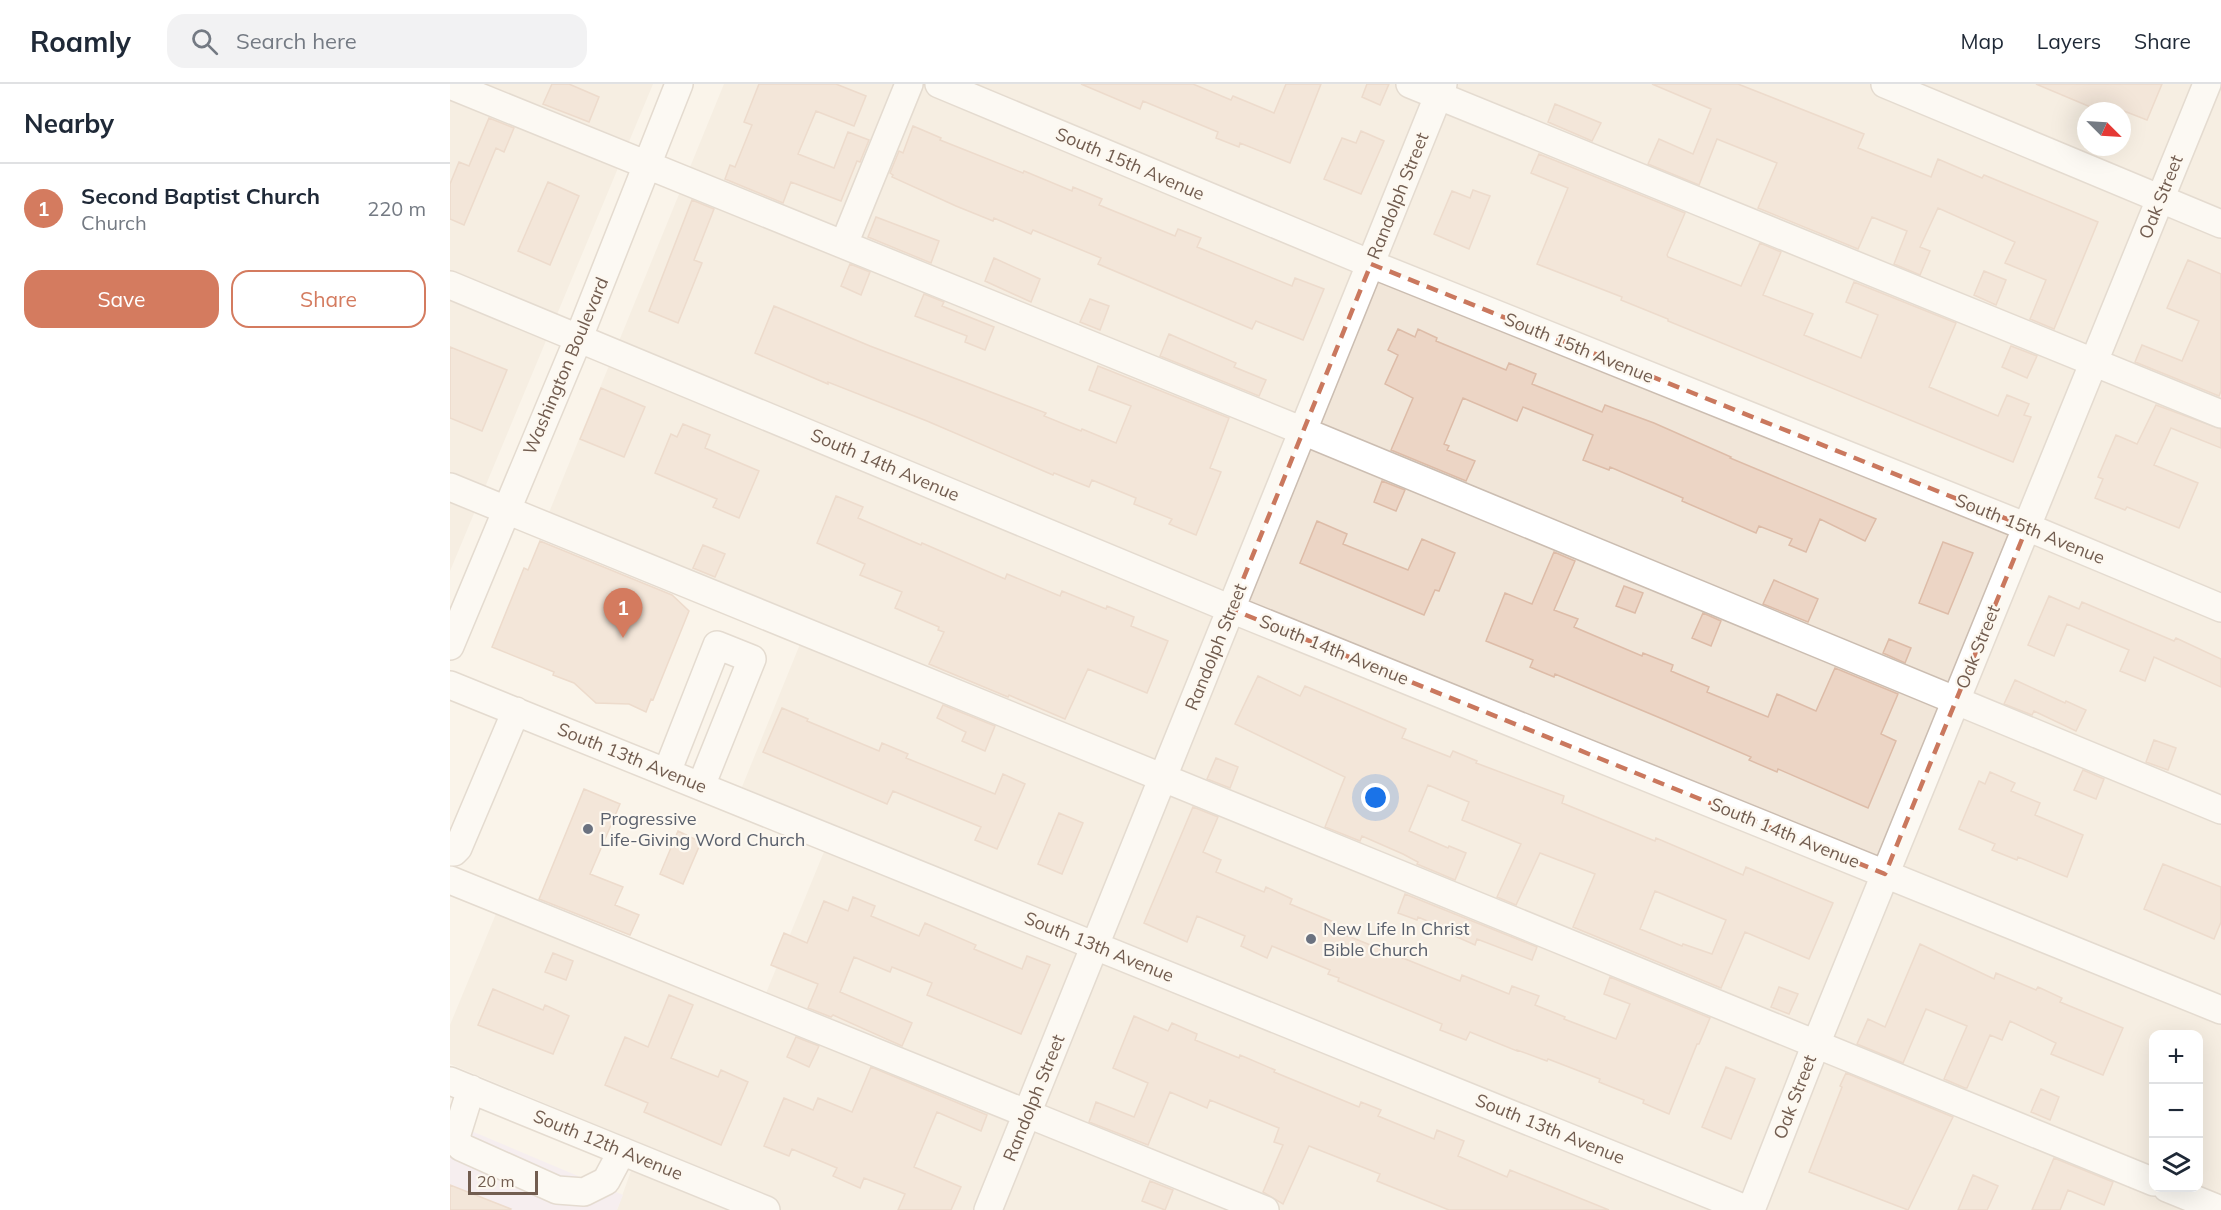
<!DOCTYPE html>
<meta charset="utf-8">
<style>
:root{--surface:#fff;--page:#f2f2f3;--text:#1f2937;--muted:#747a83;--line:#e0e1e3;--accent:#d47b5f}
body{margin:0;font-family:Mulish,sans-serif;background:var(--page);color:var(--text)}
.controls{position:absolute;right:18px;bottom:18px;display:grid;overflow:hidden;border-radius:12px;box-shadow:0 6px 24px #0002}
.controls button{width:54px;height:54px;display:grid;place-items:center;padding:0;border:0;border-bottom:2px solid var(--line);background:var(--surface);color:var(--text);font:30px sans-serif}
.compass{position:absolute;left:1627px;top:18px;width:54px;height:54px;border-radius:50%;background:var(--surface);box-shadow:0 6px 24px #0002;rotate:114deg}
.scale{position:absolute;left:18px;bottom:15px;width:70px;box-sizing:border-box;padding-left:6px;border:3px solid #725d50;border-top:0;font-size:16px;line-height:21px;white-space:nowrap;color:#725d50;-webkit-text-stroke:4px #fdf8f0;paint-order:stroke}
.you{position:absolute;left:926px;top:714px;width:21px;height:21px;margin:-15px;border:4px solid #fff;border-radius:50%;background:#1a73e8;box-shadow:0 0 0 9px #1a73e833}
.badge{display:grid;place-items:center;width:39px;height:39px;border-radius:50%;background:var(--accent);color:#fff;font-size:20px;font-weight:700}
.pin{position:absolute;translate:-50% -50px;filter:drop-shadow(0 2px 3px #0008)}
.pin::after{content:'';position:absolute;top:32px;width:21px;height:18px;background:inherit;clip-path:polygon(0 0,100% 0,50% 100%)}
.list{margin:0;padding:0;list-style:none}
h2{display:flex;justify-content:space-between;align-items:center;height:78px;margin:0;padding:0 24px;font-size:26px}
h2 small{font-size:20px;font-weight:400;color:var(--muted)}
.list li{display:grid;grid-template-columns:39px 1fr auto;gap:18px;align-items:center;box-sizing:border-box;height:90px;padding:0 24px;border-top:2px solid var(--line)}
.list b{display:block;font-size:22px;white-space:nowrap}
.list p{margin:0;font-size:20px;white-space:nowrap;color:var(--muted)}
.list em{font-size:20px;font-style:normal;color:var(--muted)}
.actions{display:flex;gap:12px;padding:18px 24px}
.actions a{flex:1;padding:14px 0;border:2px solid var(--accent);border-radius:18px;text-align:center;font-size:21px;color:var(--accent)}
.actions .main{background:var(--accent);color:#fff}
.icon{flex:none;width:33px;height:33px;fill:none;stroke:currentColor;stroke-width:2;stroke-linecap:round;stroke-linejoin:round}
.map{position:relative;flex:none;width:1771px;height:1126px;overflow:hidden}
header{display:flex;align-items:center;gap:36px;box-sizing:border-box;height:84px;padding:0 30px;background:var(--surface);border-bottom:2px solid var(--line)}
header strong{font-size:28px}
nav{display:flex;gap:33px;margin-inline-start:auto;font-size:21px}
.search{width:420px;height:54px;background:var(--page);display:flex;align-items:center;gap:15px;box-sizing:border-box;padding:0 21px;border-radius:18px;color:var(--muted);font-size:22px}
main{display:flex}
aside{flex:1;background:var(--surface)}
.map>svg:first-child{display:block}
</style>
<header>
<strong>Roamly</strong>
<div class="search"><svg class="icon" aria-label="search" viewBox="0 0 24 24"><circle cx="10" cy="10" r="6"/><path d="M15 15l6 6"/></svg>Search here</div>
<nav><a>Map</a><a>Layers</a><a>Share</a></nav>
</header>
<main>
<aside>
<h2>Nearby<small></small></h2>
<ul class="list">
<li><span class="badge">1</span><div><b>Second Baptist Church</b><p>Church</p></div><em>220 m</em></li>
</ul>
<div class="actions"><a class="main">Save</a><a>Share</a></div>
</aside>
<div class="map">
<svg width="1771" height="1126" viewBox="0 0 1771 1126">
<rect width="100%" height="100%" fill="#faf4ea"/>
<path fill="#f1e6d9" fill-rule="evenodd" d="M0,0H203L0,487Z
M274,0H1771V1126H167L191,1059L0,980V941L55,808L314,914L385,741L292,703L357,543L96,436ZM1636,27H1672V63H1636ZM1704,950H1748V1104H1704Z"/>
<path fill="#f1e7f7" d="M0,1038L173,1111L167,1126H0Z"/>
<path fill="#ecd5c5" stroke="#ddbca8" stroke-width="1.5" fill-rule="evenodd" d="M102,0H119L149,13L139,38L93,20Z
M309,0H386L416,12L404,42L366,27L348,70L384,84L398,48L419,56L410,78L407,77L391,117L341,98L333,119L275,95L280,81L285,83L302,41L294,38Z
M631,0H743L781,16L783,12L824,29L836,0H871L840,79L790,59L789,63L766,54L768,48L693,17L690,25Z
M917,0H939L930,21L912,13Z
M1202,0H1288L1414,50L1408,64L1481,93L1488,75L1532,94L1534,91L1648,138L1604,245L1580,235L1596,196L1555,179L1565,158L1488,124L1470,163L1480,167L1470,191L1444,180L1457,147L1422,133L1408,165L1308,124L1327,79L1267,55L1249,101L1198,80L1209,55L1243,70L1261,25Z
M1586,0H1712L1697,36L1674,27H1650Z
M1105,20L1151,39L1142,57L1098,38Z
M39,34L64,44L54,68L46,64L14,141L0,135V100L9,78L19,82Z
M463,42L491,54L490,56L573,89L574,87L622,107L623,103L652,115L649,121L725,152L728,145L751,154L747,163L842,202L845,194L874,205L853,256L806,237L802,245L648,180L651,174L583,146L581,150L544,134L543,137L506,122L442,93L443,91L440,89L449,67L453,69Z
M911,47L934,57L911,110L874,95L892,54L906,59Z
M1089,70L1235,129L1217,171L1218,173L1291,202L1310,159L1331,168L1313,211L1363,230L1354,251L1411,274L1428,231L1396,218L1404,198L1506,239L1479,303L1548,332L1557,311L1579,320L1574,331L1581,333L1563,378L1218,237V235L1171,216L1172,213L1087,180L1118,104L1081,89Z
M98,98L129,112L100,181L68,167Z
M1023,106L1040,112L1019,165L984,150L1002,107L1020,114Z
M242,116L264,125L244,176L252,179L228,239L199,227Z
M426,133L489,157L481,179L418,153Z
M544,174L590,195L581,218L535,197Z
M1738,176L1771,190V307L1769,312L1685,278L1692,261L1732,277L1749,237L1717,224Z
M400,180L420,188L411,211L391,202Z
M1534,187L1556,196L1546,221L1524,211Z
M474,210L494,218L492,222L544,243L535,266L515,258L517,252L465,232Z
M640,215L659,222L650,246L630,238Z
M324,222L420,262L596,329L594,332L631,347L632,345L666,359L681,322L639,306L648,282L779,334L760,384L771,388L746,451L719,440L722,435L684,420L686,414L642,396L639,403L604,389L603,391L477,337L378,298V300L305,269Z
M948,245L965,253L968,245L987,254L986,257L1056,286L1059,279L1086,290L1082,300L1152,328L1155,321L1204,339L1281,373L1280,374L1426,435L1415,457L1370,435L1356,468L1339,461L1342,455L1309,442L1306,449L1232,417L1233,414L1160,383L1159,386L1133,376L1143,351L1073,323L1067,337L1013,314L994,360L999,362L997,366L1025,377L1016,397L941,366L963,314L935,300L948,271L938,266Z
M719,250L786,279L784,283L816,296L809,312L710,272Z
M1561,262L1587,272L1577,294L1552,283Z
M0,263L57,286L32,347L0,334Z
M151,304L195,323L174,373L130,355Z
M1706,321L1771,345V364L1721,344L1704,381L1748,399L1729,444L1677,423L1675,426L1645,414L1653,395L1648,393L1666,351L1687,360Z
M233,340L260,351L255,364L309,387L289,434L263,423L267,415L205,389L221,350L227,353Z
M932,397L955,406L946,427L924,418Z
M386,412L413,423L408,434L471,461L472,459L555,495L557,490L610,512L612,507L656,525L657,522L684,533L681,542L718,557L697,609L638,585L615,635L568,615L559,611L558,613L479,580L494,548L488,546L489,543L445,524L452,508L410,491L415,480L367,459Z
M867,437L897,450L893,460L958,486L972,455L1005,469L989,507L985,506L974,531L850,479Z
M90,457L222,511L239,527L203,616L201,615L196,628L179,620L146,619L124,599L103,591L104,588L42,563L74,484L78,486Z
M1493,458L1523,469L1498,530L1469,519Z
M253,461L275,470L265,493L243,484Z
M1104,468L1125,477L1104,526L1128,535L1124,543L1192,572L1193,569L1223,581L1221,587L1259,603L1257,608L1318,633L1327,610L1366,627L1385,584L1448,610L1431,650L1446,657L1418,724L1328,685L1327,688L1299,676L1301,673L1215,636L1105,590L1104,593L1080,583L1083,576L1036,557L1055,509L1082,520Z
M1324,496L1368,515L1358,538L1313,520Z
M1174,502L1193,509L1185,529L1166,522Z
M1599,512L1629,525L1632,518L1724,557L1726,554L1771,575V603L1704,573L1695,597L1670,587L1679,566L1617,540L1604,572L1578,561Z
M1253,529L1271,537L1261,562L1242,554Z
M1439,555L1461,564L1455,579L1433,569Z
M808,592L850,612L855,602L956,645L952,654L1000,673L1003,667L1027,677L1026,679L1114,712L1112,719L1205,757L1206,754L1293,791L1296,783L1383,819L1359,875L1295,848L1271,904L1123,843L1145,790L1090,769L1066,821L1047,813L1071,760L1012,736L1019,718L978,701L959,747L998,764L999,762L1016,769L1005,796L967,780L968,778L953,770L912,752L910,757L875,743L895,693L785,640ZM1205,807L1276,836L1262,870L1233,860L1232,862L1190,845Z
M1565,596L1615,619L1616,617L1636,626L1626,647L1584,627L1582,631L1554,620Z
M493,621L545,642L535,667L512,657L516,648L487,634Z
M332,624L358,635L357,637L429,667L432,659L458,670L456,674L545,710L553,690L575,700L547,765L525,756L531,743L443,707L437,720L313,668Z
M1704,656L1726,664L1718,686L1696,678Z
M766,674L788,683L780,704L757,695Z
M1633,686L1654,695L1646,715L1624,706Z
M1540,688L1565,699L1561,707L1590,719L1585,731L1633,751L1617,793L1568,773L1567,776L1542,766L1545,760L1509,745L1529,697L1535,700Z
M134,705L170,720L140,790L173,803L165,821L189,831L180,851L89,815Z
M743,723L768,733L753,768L771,776L766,788L814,808L816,803L842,815L840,820L886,839L883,846L1010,897L1012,891L1059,910L1062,902L1089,912L1085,921L1115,933L1114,935L1166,955L1180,920L1154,910L1160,893L1260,934L1249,960H1247L1219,1030L1193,1019L1194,1016L1149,998L1150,995L1098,975L1097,977L1067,966V967L1020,948L1016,956L990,946L992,940L888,897L889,894L878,890L880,886L822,862L817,874L791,862L795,852L747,832L737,858L694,839Z
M609,729L633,739L612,790L588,780Z
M228,747L251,758L233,800L210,790Z
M1713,780L1771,803V838L1764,855L1694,825Z
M955,810L1087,863L1082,876L1027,855L1025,861L1005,852L1006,849L968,833L967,836L948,829Z
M403,813L425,822L421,832L469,852L475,839L526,861L524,865L572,885L577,872L600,881L571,950L477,911L482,899L442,883L440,888L404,873L390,908L462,939L452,962L383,931L381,933L358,924L368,900L321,881L334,849L357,859L374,817L398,827Z
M1470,860L1544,895L1546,889L1586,906L1588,903L1612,914L1610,918L1673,944L1653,991L1601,970L1606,959L1560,937L1552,956L1540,951L1517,1004H1515L1494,995L1517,942L1476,925L1453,979L1407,960L1418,935L1435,943Z
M103,869L123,877L116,896L95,888Z
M1329,903L1348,910L1339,930L1321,923Z
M43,905L93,926L95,921L119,932L103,970L28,941Z
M219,911L243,921L221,974L268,993L271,986L298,998L271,1061L194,1028L198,1019L155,1001L175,953L198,963Z
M684,932L718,947L722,939L747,950L745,956L789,974L790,971L825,986L824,988L909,1023L911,1018L931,1026L928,1032L984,1055L987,1046L1014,1057L1008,1072L1057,1093L1060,1086L1159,1126H999L927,1097L930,1090L859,1062L833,1120L813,1108L833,1061L824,1058L829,1044L760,1016L757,1024L720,1008L698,1061L639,1038L646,1018L684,1033L698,999L663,984Z
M346,953L369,962L359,983L337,973Z
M421,983L537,1031L531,1047L487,1028L464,1083L511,1103L501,1126H448L455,1110L414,1094L410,1104L383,1092L387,1084L342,1065L339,1072L314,1062L334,1014L363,1026L368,1014L402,1028Z
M1276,983L1305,995L1281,1055L1252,1043Z
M1396,989L1503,1033L1458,1126L1359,1088L1392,1003L1390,1002Z
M1591,1005L1609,1013L1600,1036L1581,1028Z
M1604,1074L1663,1098L1654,1121L1618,1106L1610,1126H1582Z
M1523,1091L1548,1102L1537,1126H1508Z
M700,1097L723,1106L715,1126L692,1117Z
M0,1101L61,1125L60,1126H0Z"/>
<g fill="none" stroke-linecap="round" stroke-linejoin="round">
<defs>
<path id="minor" d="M489,0L921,180L1577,443L1771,524
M960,0L1771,330
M1435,0L1771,140
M0,1L853,347L1771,726
M394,160L459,0
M0,201L781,525L1771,926
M0,403L1704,1098
M0,562L129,253L229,0
M0,601L1298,1126
M217,688L267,561L302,575L251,702
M0,768H4L8,764L66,627
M0,796L815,1126
M0,997L316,1126
M21,1005L6,1053L11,1063L107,1106L134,1108L156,1097L172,1067
M1717,1104L1771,1126
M538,1126L993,0
M1301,1126L1366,960L1757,0"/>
</defs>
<use href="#minor" stroke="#cbbdb1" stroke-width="30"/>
<use href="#minor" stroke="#fff" stroke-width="27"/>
</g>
<path d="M0 0H1771V1126H0ZM921,180L1577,443L1435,790L781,525Z" fill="#faf4ea" fill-opacity=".55" fill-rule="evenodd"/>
<path fill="none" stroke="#ca785e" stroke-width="4.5" stroke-dasharray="12 8" stroke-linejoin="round" d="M921,180L1577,443L1435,790L781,525Z"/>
<g fill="#6b7280" stroke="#fdf8f0" stroke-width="2">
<circle cx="138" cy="745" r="6"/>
<circle cx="861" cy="855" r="6"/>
</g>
<g text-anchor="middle" stroke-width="4.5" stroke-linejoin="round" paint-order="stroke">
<g font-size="18" fill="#725d50" stroke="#fdf8f0">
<text transform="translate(680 80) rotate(23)" y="6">South 15th Avenue</text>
<text transform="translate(948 112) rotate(-68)" y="6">Randolph Street</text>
<text transform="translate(1711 113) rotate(-68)" y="6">Oak Street</text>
<text transform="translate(1129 264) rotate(22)" y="6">South 15th Avenue</text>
<text transform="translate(116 282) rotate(-67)" y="6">Washington Boulevard</text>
<text transform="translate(435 381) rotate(23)" y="6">South 14th Avenue</text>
<text transform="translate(1580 445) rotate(22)" y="6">South 15th Avenue</text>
<text transform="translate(766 563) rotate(-68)" y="6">Randolph Street</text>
<text transform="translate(1528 563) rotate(-68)" y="6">Oak Street</text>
<text transform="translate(884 566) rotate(22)" y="6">South 14th Avenue</text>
<text transform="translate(182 674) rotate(22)" y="6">South 13th Avenue</text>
<text transform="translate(1335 749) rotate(22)" y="6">South 14th Avenue</text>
<text transform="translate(649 863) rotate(22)" y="6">South 13th Avenue</text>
<text transform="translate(1345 1013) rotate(-69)" y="6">Oak Street</text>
<text transform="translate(584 1014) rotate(-68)" y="6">Randolph Street</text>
<text transform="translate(1100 1045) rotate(22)" y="6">South 13th Avenue</text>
<text transform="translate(158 1061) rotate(22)" y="6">South 12th Avenue</text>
</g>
<g font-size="18" fill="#5b616d" stroke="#fdf8f0" text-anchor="start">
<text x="150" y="741">Progressive<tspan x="150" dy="21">Life-Giving Word Church</tspan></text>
<text x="873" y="851">New Life In Christ<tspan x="873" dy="21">Bible Church</tspan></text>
</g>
</g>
</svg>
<div class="controls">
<button>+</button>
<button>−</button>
<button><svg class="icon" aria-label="layers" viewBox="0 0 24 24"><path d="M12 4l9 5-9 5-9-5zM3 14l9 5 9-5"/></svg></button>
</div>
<svg class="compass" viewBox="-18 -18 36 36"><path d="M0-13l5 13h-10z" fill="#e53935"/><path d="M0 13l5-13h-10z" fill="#747a83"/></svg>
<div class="scale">20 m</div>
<div class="you"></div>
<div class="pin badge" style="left:173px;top:554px">1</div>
</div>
</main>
